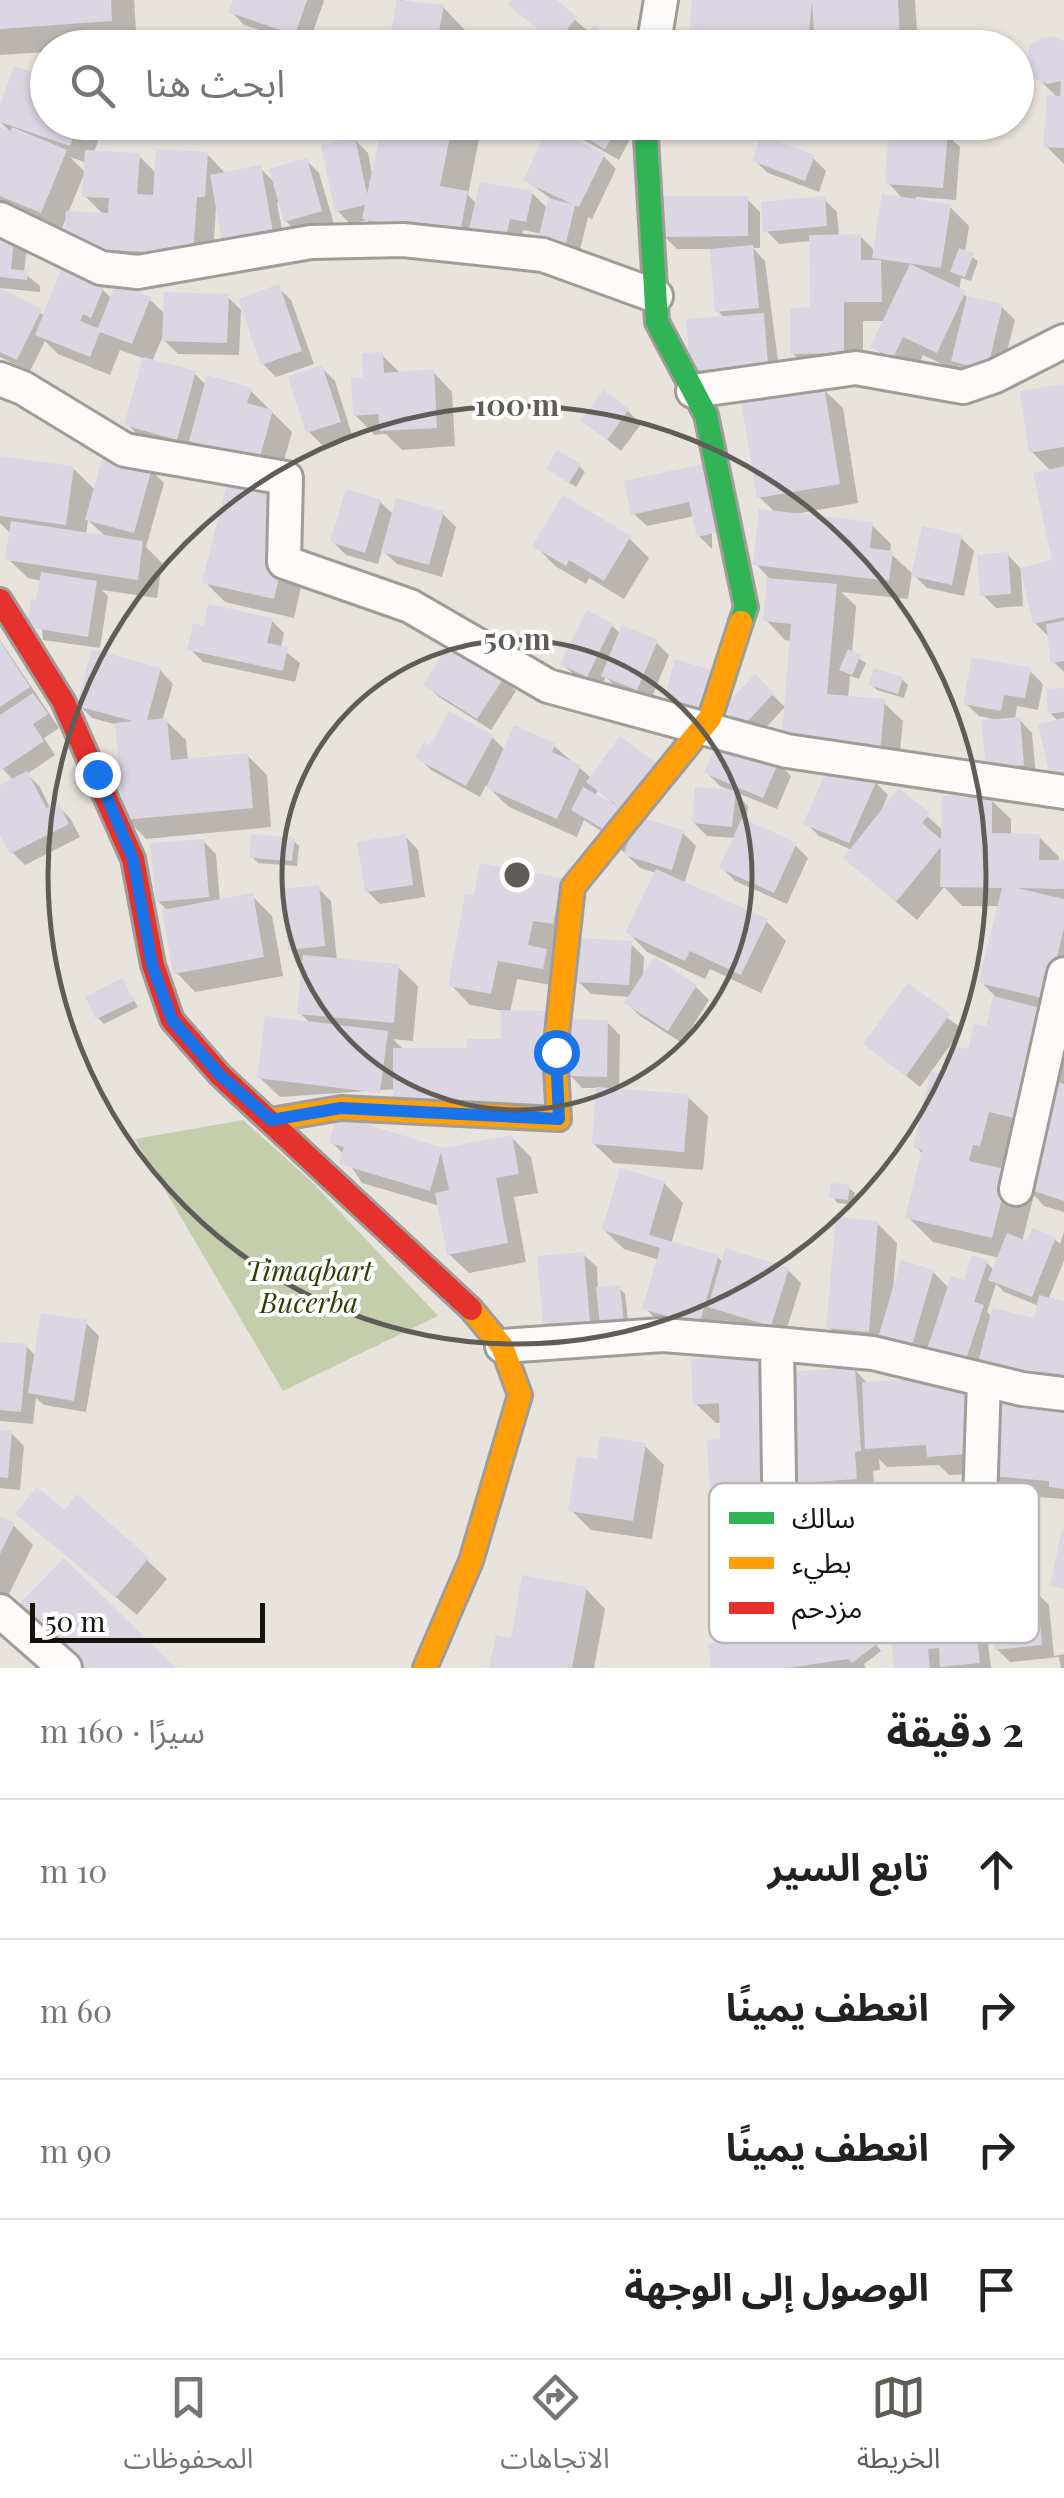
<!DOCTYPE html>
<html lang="ar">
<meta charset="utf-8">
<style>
:root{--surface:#fff;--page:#f2f2f2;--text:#222;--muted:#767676;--line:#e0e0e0;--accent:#605c57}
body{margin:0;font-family:"Playfair Display","Noto Sans Arabic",serif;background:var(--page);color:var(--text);direction:rtl}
.scale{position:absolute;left:30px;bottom:25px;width:235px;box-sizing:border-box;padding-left:10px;border:5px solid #16130f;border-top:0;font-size:28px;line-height:35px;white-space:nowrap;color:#16130f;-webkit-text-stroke:8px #fff;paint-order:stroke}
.stop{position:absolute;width:30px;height:30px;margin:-22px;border:8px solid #1a73e8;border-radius:50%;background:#fff}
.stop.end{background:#1a73e8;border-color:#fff;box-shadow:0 2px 10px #0008}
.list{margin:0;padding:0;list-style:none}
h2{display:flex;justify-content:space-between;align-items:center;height:130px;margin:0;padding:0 40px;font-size:42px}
h2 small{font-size:32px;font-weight:400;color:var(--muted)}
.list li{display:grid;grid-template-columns:65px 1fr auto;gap:30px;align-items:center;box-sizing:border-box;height:140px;padding:0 40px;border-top:2px solid var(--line)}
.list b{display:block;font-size:38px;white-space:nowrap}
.list em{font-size:32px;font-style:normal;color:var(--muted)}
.icon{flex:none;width:55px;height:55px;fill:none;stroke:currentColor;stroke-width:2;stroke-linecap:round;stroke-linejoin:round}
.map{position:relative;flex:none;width:1064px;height:1668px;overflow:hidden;direction:ltr}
.search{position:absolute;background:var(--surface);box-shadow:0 2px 8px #0004;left:30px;right:30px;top:30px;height:110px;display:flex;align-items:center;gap:25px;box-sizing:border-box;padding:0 35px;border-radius:55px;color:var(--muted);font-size:38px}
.sheet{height:690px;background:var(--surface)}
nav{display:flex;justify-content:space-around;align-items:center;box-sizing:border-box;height:140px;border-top:2px solid var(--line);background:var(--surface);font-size:28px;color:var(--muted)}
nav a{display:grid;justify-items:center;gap:5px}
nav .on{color:var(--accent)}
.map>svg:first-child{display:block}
</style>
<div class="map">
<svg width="1064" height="1668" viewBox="0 0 1064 1668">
<rect width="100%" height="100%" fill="#e9e3dd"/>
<path fill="#c5ceac" d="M243,1120L311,1181L438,1316L283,1391L135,1139Z"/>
<path fill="#0003" fill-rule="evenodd" d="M0,0H134L137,46L48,48V52L0,55Z
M235,0H322L324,1L308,46L244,25L231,11Z
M400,0L443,7L468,33L466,48H390Z
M515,0H553L591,34L622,48H560L511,5Z
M695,0H915L918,48H706L692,33Z
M1064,44V164L1046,146L1058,98L1038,78Z
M0,113L48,122H104L94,153L139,156L157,174L207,154L226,174L260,168L275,183L306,160L319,173L334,224L299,234L286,221L281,202L277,203L286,250L216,208L212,273L86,266L67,216L61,231L0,205V129L13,134L0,122ZM70,157L87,163L85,196L105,216L68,213L85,172Z
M386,122H471L470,130L479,139L468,195L477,204L532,193L548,209L551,199L526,180L599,151L616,169L592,219L588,217L577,262L542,234L523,230L518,252L391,244L367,220L350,224L337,210L355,140L368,153L373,180Z
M552,122H639L619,160Z
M691,122H783V131L698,130Z
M877,122H923V123L879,125Z
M946,134L960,147L956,200L916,197L915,201L950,207L969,226L965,252L978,261L971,281L961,278L959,291L970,299L1002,307L1015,320L999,382L967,374L959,366L957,371L923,355L913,376L893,366L874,346L886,321H863V372L812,373L792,353L812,310V241L779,244L766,230L824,199L837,212L839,237L860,236L876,252L904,200L888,183Z
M813,158L826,171L819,192L768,173L754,160Z
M747,199L760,212V248H753L765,261L780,377L706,383L693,370L725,319L718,311L713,249H677L664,236Z
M0,231L27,245L24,273L40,286V292L0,288Z
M278,287L291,300L314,364L276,377L263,364Z
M102,289L112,299H149L166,315L228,297L241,310L239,355L178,354L162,338L152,362L195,374L207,386L250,390L292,432L279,478L212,460L193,441L190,451L140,437L127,424L145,359L120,350L110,375L58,354L45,341L30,371L0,357V291L46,316Z
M382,355L401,374L433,372L452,392L455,446L402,450L386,434L375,435L355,415L366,380Z
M322,368L335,381L352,435L322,445L309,432Z
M1064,387V672L1054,662L1050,638L1035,623L1024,573H1021L1023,606L996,608L983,595L1008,555L1022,570L1055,562L1052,472L1032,452Z
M823,389L843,408L858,503L795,514L871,524L891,544L890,553L914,575L961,538L974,551L964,596L927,588L912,573L908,599L841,592L856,606L852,654L866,663L859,679L850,676L848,699L883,702L903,721L898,772L846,768L875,782L888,795L880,814L900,792L944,831L991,800L1011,819V836L1039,837L1059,857L1058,862L1064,863V1212L1044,1206L1034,1195L1022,1242L1055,1239L1060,1244L1064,1232V1261L1048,1300L1064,1304V1394L1002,1378L983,1359L979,1370L944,1359L929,1343L925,1357L849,1347L829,1327L877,1223L897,1243L893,1289L933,1272L950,1289L966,1283L986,1262L995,1271L1000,1258L933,1242L908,1217L923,1154L916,1147L948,1078L987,1029L995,996L981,982L1000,906H962L944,887L917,920L846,858L852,850L819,836L806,823L830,767L792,641L785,640L766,620L769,578L756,564L776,513L759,497ZM996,1284L1004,1292L1039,1306L1036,1321L993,1317L987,1312ZM894,1337L924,1346L923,1351L894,1342Z
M628,411L641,424L621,451L584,421Z
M0,459L73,468L96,491L151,470L164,483L146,547L162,563L157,598L102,590L108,596L100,648L43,640L39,603L42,581L28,578L8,559L10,533L0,523ZM88,520L106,537L86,534Z
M712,465V549L699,536L695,516L647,526L633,513Z
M579,466L585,472L576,487L549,469Z
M284,495L304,514L291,571L302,582L294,618L225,602L205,582Z
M380,502L394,515L443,514L456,527L442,577L397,564L382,550L378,564L346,555L333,542Z
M629,538L649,558L624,599L589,578L586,584L555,566L536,546Z
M271,620L284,633L281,648L300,663L295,682L203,662L190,649L206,629Z
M612,626L621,634L656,642L669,655L650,702L617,688L606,677L600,688L576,677L563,664Z
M0,640L59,728L44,738L55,755L27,774L40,787L50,808L57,805L70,818L80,837L25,865L12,852L0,829V788L14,781L0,766Z
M160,670L173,684L162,721H166L186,740L188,761L247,755L267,775L271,827L146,839L127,819L118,725L92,718L79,705Z
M1030,671L1043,684L1038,710L1017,706L1015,720L1019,719L1032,733L1036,777L1001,781L997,720L979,716L965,703Z
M503,678L516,691L491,730L439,697L426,684Z
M755,678L785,707L756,738L726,708Z
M902,679L908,685L904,698L877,690L871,684Z
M1064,690V786L1053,775L1059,722L1050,713Z
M492,737L505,750L554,746L639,819L683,833L696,846L684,884L766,921L786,941L761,993L710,969L705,979L647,952L628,932L656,873L640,868L604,833L584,820L577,837L509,807L486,785L480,797L431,770L418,757L431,749ZM598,790L613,803L595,796Z
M778,763L791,776L777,809L720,786L707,773Z
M734,792L748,806L746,823L795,845L808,858L787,904L735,881L722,868L736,838L707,836L694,823Z
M405,836L418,850L425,897L380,904L367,891Z
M293,840L299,846L297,866L258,863L252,857Z
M203,841L216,854L220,902L252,896L272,916L283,976L195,992L176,972L168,911L158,901Z
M561,881L562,987L517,979L510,1013L570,1031L607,1022L620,1035L619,1091L688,1097L708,1116L703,1170L614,1163L594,1144L599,1088H582L572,1077L280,1097L260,1078L311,1024L300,1013L305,964L290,949L318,888L331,901L337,961L398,967L418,986L413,1041L393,1039L404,1050H465L503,1042L504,1011L470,1005L451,985Z
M631,944L644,957L643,978L696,987L709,1000L682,1043L640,1016L627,1003L631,997L591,994L578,981Z
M122,981L138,1007L104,1024L98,1018Z
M908,987L962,1029L920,1087L866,1044Z
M511,1137L531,1157L538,1193L514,1197L526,1262L469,1273L449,1254L440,1206L362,1183L344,1155L332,1142L442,1150Z
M664,1183L683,1203L671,1244L718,1257L723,1263L788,1270L801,1283L784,1338L725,1320L718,1344L665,1328L645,1308L659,1260L624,1249L604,1230Z
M849,1188L855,1193L853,1205L838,1203L832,1197Z
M583,1254L597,1267L598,1290L619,1288L625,1294L629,1329L558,1338L545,1325Z
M86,1323L99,1336L86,1412L44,1405L36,1398L33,1424L0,1421V1344L26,1346L37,1357Z
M855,1370L869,1385L964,1380L984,1400L987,1473L949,1475L939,1465L887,1467L879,1459L880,1470L873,1471L875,1498L809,1503L788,1482L792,1562L735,1565L715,1545L727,1525L726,1506L712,1492L723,1441L722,1423H716L696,1404L783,1377Z
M1064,1412V1499L1012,1495L992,1475Z
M0,1433H11L24,1446L20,1490L0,1488Z
M644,1445L664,1465L652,1539L591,1530L571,1510L599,1462Z
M18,1514H65L147,1560L167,1579L137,1615Z
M0,1518L13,1525L33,1545L5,1602L0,1600Z
M961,1554L980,1574L991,1668H897L885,1563Z
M586,1589L605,1609L594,1668H493Z
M1036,1592L1049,1605L1054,1656L1064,1654V1668H1061L1059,1657L1010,1662L997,1649Z
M837,1598L857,1617L881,1651L864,1664L865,1668H714L732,1643L785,1612Z"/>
<path fill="#dbd6e2" d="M0,0H111L112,21L0,29Z
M233,0H307L295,35L228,12Z
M397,0L444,5L436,48H388Z
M512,0H557L577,17L556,44L508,5Z
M692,0H898L900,42L815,46L812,0L808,45L689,34Z
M594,25L626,48H578Z
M1054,36L1064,41V148L1043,147L1047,95L1060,96L1061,81L1048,84L1036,80L1026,64L1030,45L1041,38Z
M14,66L48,78V122H79L70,146L0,122V105Z
M383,122H453L440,186L468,191L459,238L362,219L365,205L335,212L321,145L355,137L367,194Z
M558,122H620L605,149Z
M0,127L10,131L12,127L67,150L41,213L0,196Z
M548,127L605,154L579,207L575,206L564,251L537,244L548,198L572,204L523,181Z
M889,127L948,132L943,188L885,184Z
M761,136L815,155L805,181L752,161Z
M156,149L208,152L205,197H197L193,255L63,247L66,211L108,213L109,198L82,197L85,150L140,153L137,194L153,195Z
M307,158L322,211L284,222L269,169Z
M261,165L274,238L223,247L210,175Z
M480,182L533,191L526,222L510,219L505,241L468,233Z
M882,194L951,204L941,268L872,258Z
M662,196H748V236L661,237Z
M825,196L827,226L763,232L761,202Z
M0,228L15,230L11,269L28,271L27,280L0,277Z
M861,234V260H881L882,302H844V353L790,354V308L810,307L809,235Z
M753,245L759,308L715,312L710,249Z
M959,248L974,253L965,277L950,272Z
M910,264L966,291L937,353L903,337L893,358L870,347Z
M61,270L104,287L91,318L83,314L80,321L98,328L116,283L151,297L132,344L100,332L90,357L35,335Z
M279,284L302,351L261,365L238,299Z
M0,288L42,309L17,360L0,352Z
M164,292L229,294L227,343L162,341Z
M967,296L1003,304L987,371L951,361Z
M764,313L768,365L690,371L686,319Z
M383,352L384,373L434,369L437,428L380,431L378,414L353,416L351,378L363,377L362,353Z
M143,357L196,371L177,440L124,425Z
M322,365L341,422L306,433L288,377Z
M207,375L252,388L247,403L273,410L259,460L189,441Z
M1064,384V447L1029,453L1020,391Z
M824,386L840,484L757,498L741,400Z
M603,390L629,409L607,440L581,421Z
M557,450L581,464L569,483L546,469Z
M103,455L152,468L134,533L85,520Z
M0,456L74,466L66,525L0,516Z
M713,462L727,530L697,537L689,502L631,515L624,481Z
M1064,466V617L1033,624L1020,568L1052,560L1033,473Z
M228,480L285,492L283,560L274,599L202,583Z
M346,489L381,500L365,553L330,542Z
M563,495L631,536L604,581L569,560L566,566L532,546Z
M396,498L444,511L429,565L381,552Z
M759,509L873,522L870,548L893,551L889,581L753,565Z
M11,521L143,541L138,580L5,560Z
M922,526L962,535L952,585L911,576Z
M1008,552L1011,594L980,596L977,555Z
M41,572L97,581L88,637L27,627L31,599L36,600Z
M767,578L837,584L827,694L885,699L880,754L781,746L791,624L763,621Z
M208,604L273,618L267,643L288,647L283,671L187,650L193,623L204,626Z
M587,610L613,624L587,677L560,664Z
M1064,621V661L1051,663L1046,624Z
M622,625L658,640L637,690L601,676Z
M0,641L30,687L0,707Z
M450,642L505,676L477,719L423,685Z
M92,649L161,668L147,720L167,718L171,760L248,753L253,808L124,820L115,723L133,721L76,706Z
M848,649L861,655L852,675L839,670Z
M972,657L1031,668L1025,698L1004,695L1001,711L963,704Z
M675,659L720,673L709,714L664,701Z
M874,668L903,677L898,694L869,685Z
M755,674L774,693L742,727L723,708Z
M1064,688V712L1048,714L1046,689Z
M33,693L48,714L33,724L44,741L0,771V715Z
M449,711L494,735L466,786L415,758L424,742L430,746Z
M1020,717L1024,765L986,769L981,720Z
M1064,718V773L1050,776L1038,724Z
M514,725L556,744L552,752L581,765L557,819L486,788Z
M620,736L658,764L608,832L571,810L583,787L618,806L586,782Z
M720,737L779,761L763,798L704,773Z
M831,760L877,780L849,843L803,824Z
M27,771L46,808L58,802L69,824L10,854L0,835V785Z
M695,787L736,790L732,827L692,823Z
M899,788L930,813L922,823L941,839L942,796L992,797V833L1040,834L1039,860H1064V889L1017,888L1064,899V928L1047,999L978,983L1002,888L940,887L941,847L896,902L843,858Z
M636,816L684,830L672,870L624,855Z
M742,818L797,843L774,893L719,868Z
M251,834L295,838L292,861L249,858Z
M406,834L413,885L365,892L357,842Z
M204,839L209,897L156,902L150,843Z
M480,863L562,878L553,924L533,921L528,945L547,949L543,969L498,961L491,994L448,986L465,894L474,895Z
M656,869L768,919L741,975L690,951L685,961L625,933Z
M319,885L325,946L288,950L281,889Z
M253,893L264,957L173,974L162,910Z
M578,938L632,941L629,985L576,982Z
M303,955L399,964L394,1023L297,1014Z
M654,957L697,985L668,1031L624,1003Z
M122,978L134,1001L96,1019L85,997Z
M908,983L950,1014L906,1076L863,1044Z
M993,996L1048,1010L1022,1120L989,1112L980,1146L973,1145L969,1161L1009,1170L992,1238L905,1218L922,1150L913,1148L931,1071L946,1075L954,1046L968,1049L974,1024L986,1026Z
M501,1010L553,1011L552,1106L393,1103V1048H467V1039H501Z
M265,1016L388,1031L380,1093L257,1078Z
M568,1019L608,1020L607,1077L566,1076Z
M1058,1082L1064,1084V1201L1022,1187Z
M596,1087L689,1094L684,1152L592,1144Z
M337,1115L443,1148L512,1135L519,1174L496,1178L508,1243L447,1255L435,1193L449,1190L441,1152L430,1191L339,1164L344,1147L329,1143Z
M620,1168L665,1181L649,1235L719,1255L699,1325L642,1309L660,1248L602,1230Z
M831,1183L850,1185L848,1200L829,1198Z
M836,1217L878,1221L869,1332L826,1328Z
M1032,1228L1056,1237L1032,1297L988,1280L1007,1233L1027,1241Z
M725,1248L789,1268L771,1326L708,1307Z
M584,1252L590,1322L543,1326L537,1256Z
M972,1255L988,1260L974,1302L984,1305L966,1359L928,1347L951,1276L964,1280Z
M901,1260L934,1270L912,1345L879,1335Z
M620,1285L624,1324L600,1326L596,1287Z
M1039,1295L1064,1301V1381L979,1359L992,1308L1034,1318Z
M41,1313L87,1320L74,1401L28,1393Z
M0,1342L27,1344L21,1412L0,1410Z
M764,1355L773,1544L713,1546L712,1523L724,1522L723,1492L710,1493L707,1440L720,1439L719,1403L693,1405L691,1359Z
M855,1367L861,1451L855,1452L857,1479L787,1484L789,1372Z
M965,1377L968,1454L927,1457L926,1445L865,1449L862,1382Z
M996,1404L1064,1410V1489L1049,1487V1481L990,1476Z
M0,1430L12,1431L8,1478L0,1477Z
M600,1436L646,1443L633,1521L568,1511L577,1456L597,1459Z
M37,1487L65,1510L77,1494L149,1558L116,1597L15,1514Z
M0,1516L15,1523L0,1554Z
M1062,1529H1064V1589L1050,1586Z
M962,1552L966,1593L925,1598L928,1625H936L934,1602L973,1598L980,1663L940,1667L939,1648L928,1649L930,1668H894L883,1561Z
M64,1558L176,1668H80L17,1606Z
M522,1575L587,1587L572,1668H489L496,1635L511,1638Z
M1037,1589L1042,1645L995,1650L989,1594Z
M838,1595L843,1626L856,1616L877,1644L852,1663L848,1659L788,1668H711L708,1644L729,1641L726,1618L783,1610L782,1604Z"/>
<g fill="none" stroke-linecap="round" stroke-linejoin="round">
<defs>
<path id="street" d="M653,48L661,0
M0,219L101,268L138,272L311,242L403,240L543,255L656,296
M0,379L23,388L125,450L286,478L284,562L410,606L548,686L787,751L1064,792
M693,391L856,368L963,387L995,376L1064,341
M1016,1189L1064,974
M777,1344L780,1542
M502,1346L663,1335L777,1344L873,1353L1022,1389L1064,1394
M877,1545L979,1533L984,1380
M0,1611L65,1668"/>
<path id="fast" d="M645,122L657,322L706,415L746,607L741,622"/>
<path id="slow" d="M271,1120L341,1108L559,1119L555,1052L573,887L710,718L741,622
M425,1668L471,1561L520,1395L502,1346L471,1309"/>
<path id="jam" d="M0,600L63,701L133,859L153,965L172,1020L220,1075L471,1309"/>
</defs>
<use href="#street" stroke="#a09c97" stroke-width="38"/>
<use href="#fast" stroke="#a09c97" stroke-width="28"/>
<use href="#slow" stroke="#a09c97" stroke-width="28"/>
<use href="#jam" stroke="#a09c97" stroke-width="28"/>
<use href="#street" stroke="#fcfbfa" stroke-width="32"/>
<use href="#fast" stroke="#30b455" stroke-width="22"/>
<use href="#slow" stroke="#ff9f0a" stroke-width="22"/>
<use href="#jam" stroke="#e5322d" stroke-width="22"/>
</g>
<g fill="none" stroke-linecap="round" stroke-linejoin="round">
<path stroke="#1a73e8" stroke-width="12" d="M97,774L133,859L152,965L172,1020L220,1075L271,1120L341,1108L559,1119L556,1052"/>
</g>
<g fill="none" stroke="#605c57" stroke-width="5">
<circle cx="517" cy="875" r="235"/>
<circle cx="517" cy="875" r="469"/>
</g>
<g text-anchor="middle" stroke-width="8" stroke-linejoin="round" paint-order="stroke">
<g font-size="28" font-style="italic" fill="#2f3f03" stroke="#fff">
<text x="309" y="1281">Timaqbart<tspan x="309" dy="32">Bucerba</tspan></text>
</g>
</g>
<rect x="709" y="1483" width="330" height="160" rx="15" fill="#fff" stroke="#b9b8b7" stroke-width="2.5"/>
<rect x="729" y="1512" width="45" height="12" fill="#30b455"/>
<rect x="729" y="1557" width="45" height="12" fill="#ff9f0a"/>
<rect x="729" y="1602" width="45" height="12" fill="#e5322d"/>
<g font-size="28" fill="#16130f">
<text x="792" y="1528">سالك</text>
<text x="792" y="1573">بطيء</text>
<text x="792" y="1618">مزدحم</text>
</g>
<circle cx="517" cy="875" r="15" fill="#605c57" stroke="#fff" stroke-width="5"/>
<g font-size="30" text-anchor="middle" font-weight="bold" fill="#605c57" stroke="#fff" stroke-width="8" stroke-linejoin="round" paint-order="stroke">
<text x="517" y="416">100 m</text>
<text x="517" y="650">50 m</text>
</g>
</svg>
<div class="scale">50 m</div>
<div class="stop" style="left:556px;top:1052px"></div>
<div class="stop end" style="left:97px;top:774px"></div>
<div class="search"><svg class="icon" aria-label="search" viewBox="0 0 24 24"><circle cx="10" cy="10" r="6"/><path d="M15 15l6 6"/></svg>ابحث هنا</div>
</div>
<section class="sheet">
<h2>2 دقيقة<small>سيرًا · 160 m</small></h2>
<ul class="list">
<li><svg class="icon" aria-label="ahead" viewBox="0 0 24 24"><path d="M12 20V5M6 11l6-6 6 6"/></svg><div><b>تابع السير</b></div><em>10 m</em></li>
<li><svg class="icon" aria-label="right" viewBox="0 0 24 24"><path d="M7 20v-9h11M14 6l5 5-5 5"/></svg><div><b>انعطف يمينًا</b></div><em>60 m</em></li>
<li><svg class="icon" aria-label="right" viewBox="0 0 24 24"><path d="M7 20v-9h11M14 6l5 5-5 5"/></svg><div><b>انعطف يمينًا</b></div><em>90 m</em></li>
<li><svg class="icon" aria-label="arrive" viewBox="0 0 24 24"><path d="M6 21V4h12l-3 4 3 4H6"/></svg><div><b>الوصول إلى الوجهة</b></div></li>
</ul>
</section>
<nav>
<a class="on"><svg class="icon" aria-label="map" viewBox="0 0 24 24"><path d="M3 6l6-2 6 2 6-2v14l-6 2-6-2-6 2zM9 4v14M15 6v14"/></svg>الخريطة</a>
<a><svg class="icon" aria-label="directions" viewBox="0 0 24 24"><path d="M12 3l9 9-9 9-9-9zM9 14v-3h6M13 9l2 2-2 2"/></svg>الاتجاهات</a>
<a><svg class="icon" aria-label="saved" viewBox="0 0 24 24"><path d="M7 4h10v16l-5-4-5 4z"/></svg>المحفوظات</a>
</nav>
